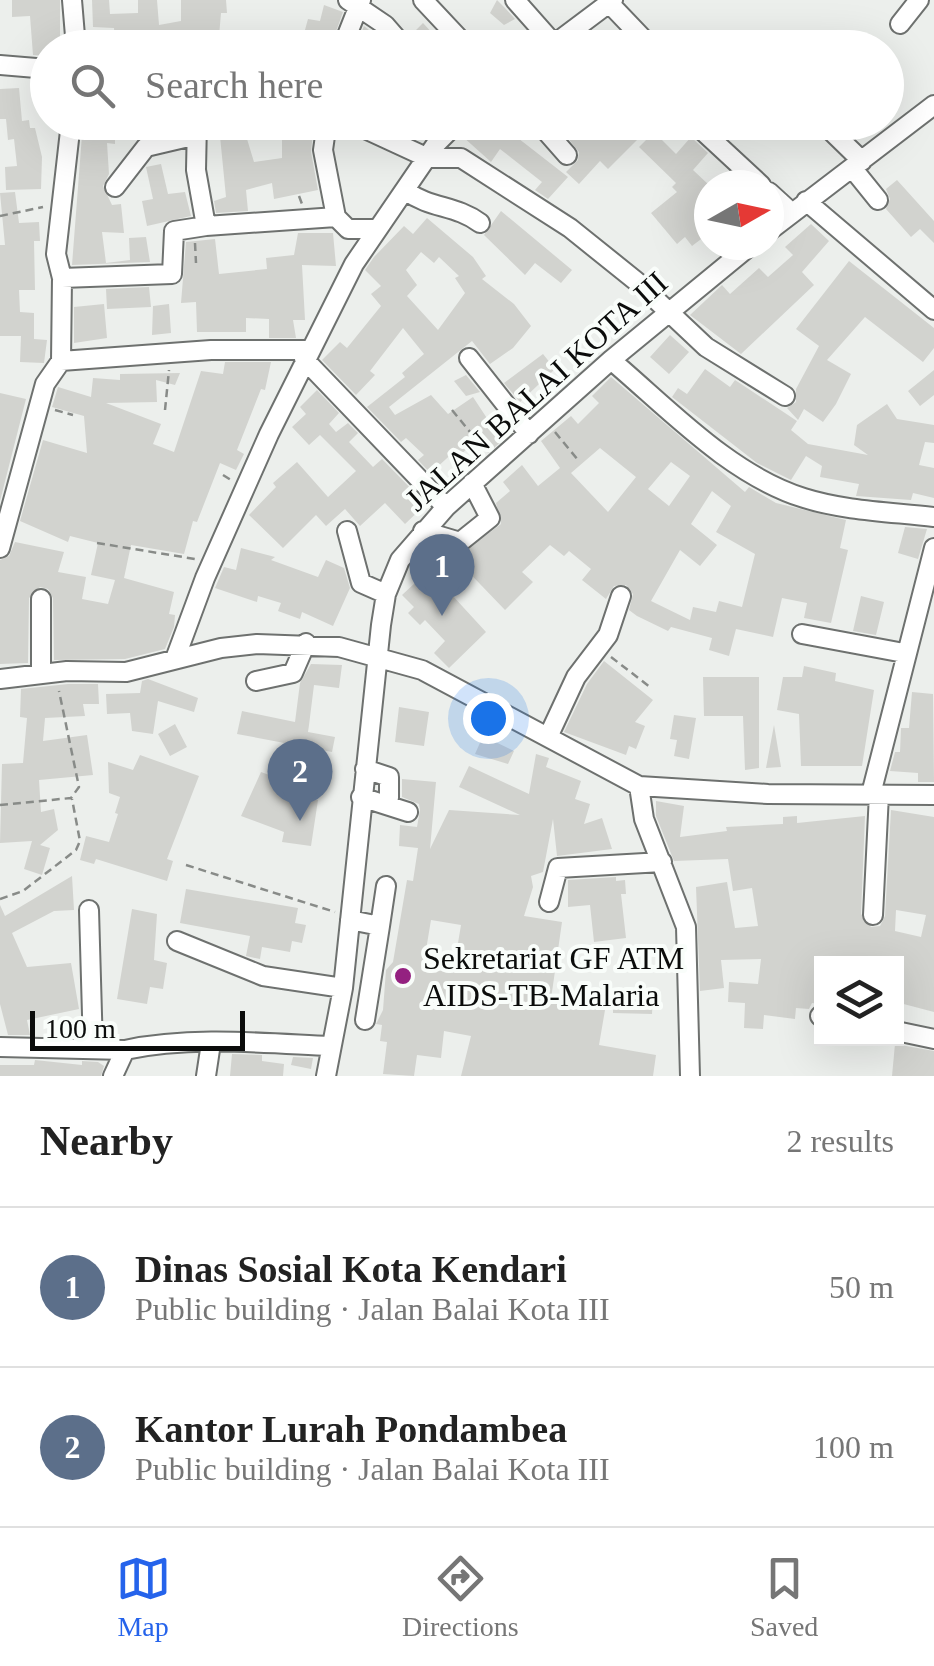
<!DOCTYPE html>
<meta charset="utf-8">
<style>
:root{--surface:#fff;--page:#f6f6f6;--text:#222;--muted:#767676;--line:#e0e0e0;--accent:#2563eb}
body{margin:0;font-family:"Times New Roman",serif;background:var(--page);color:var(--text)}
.controls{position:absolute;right:30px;bottom:30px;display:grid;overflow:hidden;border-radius:0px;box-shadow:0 10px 40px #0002}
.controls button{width:90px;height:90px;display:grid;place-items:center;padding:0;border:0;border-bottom:2px solid var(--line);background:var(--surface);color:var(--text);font:50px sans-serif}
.compass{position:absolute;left:694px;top:170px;width:90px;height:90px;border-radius:50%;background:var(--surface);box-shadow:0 10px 40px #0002;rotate:81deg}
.scale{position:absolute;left:30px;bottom:25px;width:215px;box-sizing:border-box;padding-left:10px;border:5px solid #0b0c0b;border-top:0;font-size:28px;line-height:35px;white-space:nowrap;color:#0b0c0b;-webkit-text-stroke:8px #f9fdfa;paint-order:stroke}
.you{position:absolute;left:488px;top:718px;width:35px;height:35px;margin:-25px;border:8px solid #fff;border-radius:50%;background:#1a73e8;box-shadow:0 0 0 15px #1a73e833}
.badge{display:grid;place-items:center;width:65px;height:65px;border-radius:50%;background:var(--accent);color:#fff;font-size:32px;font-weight:700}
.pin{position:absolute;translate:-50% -82px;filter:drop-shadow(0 2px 5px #0008)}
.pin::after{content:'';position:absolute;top:52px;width:35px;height:30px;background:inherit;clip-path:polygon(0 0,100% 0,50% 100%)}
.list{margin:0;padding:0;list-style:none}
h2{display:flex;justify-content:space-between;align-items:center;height:130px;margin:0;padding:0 40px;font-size:42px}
h2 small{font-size:32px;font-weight:400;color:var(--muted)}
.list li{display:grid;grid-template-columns:65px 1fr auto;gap:30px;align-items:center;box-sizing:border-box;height:160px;padding:0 40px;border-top:2px solid var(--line)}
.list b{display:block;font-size:38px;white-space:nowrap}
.list p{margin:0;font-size:32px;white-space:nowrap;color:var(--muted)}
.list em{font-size:32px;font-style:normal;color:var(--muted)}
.icon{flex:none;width:55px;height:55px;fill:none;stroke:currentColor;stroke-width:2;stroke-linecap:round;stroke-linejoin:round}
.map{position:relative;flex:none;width:934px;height:1076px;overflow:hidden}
.search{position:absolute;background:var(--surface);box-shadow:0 10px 40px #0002;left:30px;right:30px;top:30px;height:110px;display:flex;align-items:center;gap:25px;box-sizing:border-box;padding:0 35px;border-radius:55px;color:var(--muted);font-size:38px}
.sheet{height:450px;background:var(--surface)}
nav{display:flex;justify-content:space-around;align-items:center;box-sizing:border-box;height:140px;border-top:2px solid var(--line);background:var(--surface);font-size:28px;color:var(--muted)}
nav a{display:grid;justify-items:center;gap:5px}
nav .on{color:var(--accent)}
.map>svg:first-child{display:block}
</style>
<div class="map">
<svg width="934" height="1076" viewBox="0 0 934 1076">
<rect width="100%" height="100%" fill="#ecefec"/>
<path fill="#d2d3cf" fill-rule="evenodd" d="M12,0H60V48H48V56L33,55L30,16L12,17Z
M92,0H109L110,14L138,13V0H157L159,25L181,21V0H226L227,13H221L218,48H212L206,34L199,31L188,36L186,48H115L114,28L93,27Z
M497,0L505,8L515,19L504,25L490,13Z
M324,5L343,12L330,48H300L308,19L320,21Z
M423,23L446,48H417L411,35Z
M364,26L384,42L381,48L357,44Z
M19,88L22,121L29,120L30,128H35L42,157L41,189L6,190L5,167L17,166L14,139L8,140L6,119H0V89Z
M83,122L135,124L134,133L115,136V144L107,143L109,174L103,186L112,205L121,204L124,233L102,232L106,263L130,260L129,238L146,237L150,262L72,265Z
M282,122H314L311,152L318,190L274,199L272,183L246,190L248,211L216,213L214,201L226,197L219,126L244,129L254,162L282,158Z
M470,122H525L514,135L568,177L548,199L535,190L542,182L500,149L491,162L462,136Z
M555,122H629L641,136L608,169L600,161L579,184L566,172L578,160L579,152Z
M654,132L676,154L691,137L708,153L693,170L709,185V233L692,246L685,237L677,244L651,213L677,192L672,187L676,183L639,147Z
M161,164L168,194L185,192L191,216L147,226L142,201L153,199L146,167Z
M897,180L934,221V243L920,229L911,237L886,209L890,199L886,189Z
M15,192L19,223L39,222L40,241H34L35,290H19L20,312L34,313V339L47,340L44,363L20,362L21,336H0V245H5L0,193Z
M501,211L572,270L561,283L535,263L525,275L484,235Z
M427,218L473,257L486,276L482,279L514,304L531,326L513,348L490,364L472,341L389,407L395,415L431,395L448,414L473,397L502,441L488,453L478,440L461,454L457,449L434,470V477L418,460L424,455L406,438L401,442L367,407L405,377L402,373L424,354L403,328L370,371L375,375L356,395L322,360L340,342L347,348L381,306L371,294L381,286L365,270L374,257L404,226L413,234ZM421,252L434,263L439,257L459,276L455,278L465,293L438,330L407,296L417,285L406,270Z
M811,224L829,241L802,272L814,285L741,354L690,315L722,285L730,294L759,268L768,277L793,255L785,247Z
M298,233H333L336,266L302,265L305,320H293L296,338H269V319L246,318V332H197L196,302L181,303L186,242L215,239L219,274L267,269L266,258L294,255Z
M849,261L934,328V348L923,362L865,317L827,360L851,374L836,404L823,422L804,409L798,420L787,408L796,402V389L819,346L796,329Z
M149,287L151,307L107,309L106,289Z
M104,304L107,338L74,343V307Z
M169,304L171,333L152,335L153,306Z
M670,335L689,352L669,374L650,357Z
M543,354L555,369L520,402L504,383Z
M225,362H271L265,390L261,389L237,450L244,454L236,470L220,463L197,522L193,521L184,554L131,545L124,578L174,592L169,614L175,615L174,627L165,649L125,659L54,660L53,598L48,589L40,587L29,598L28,663L0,664V560L9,556L15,542L64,552L58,572L86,577L82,599L108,604L115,580L91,575L98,543L70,536L68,542L20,521L43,440L87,453L84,416L52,407L58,387L91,397L93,378L120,380V374L180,373L175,385L156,380L157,402L106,403L161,424L153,444L174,452L201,371L223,374Z
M705,369L730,387L735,380L797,421L791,430L808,444L868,455L854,445L857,425L887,404L897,419L934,425V443L925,442L919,465L934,468V498L913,493L911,500L856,496L859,484L820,477L822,466L806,456L791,480L757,463L672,397L678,388L687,394Z
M934,370V395L920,406L908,391Z
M466,375L480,392L466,396L454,381Z
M611,377L745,492L749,487L776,503L846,520L840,548L848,550L831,623L804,618L807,603L782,598L773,637L736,629L729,656L709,650L712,638L671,627L668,631L637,616L629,610L633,594L626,585L614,586L606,599L582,580L591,569L569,551L564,556L550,545L522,572L533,582L505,610L455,558L501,524L496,503L510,491L503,482L522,465L538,486L560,468L541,441L571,416L578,424L599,403L592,396ZM600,448L636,477L608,512L571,473ZM671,462L690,476L669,506L648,489ZM712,491L731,506L716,532L755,554L742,607L719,601L716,612L693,607L690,620L651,601L680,550L700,566L717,545L691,524Z
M317,390L339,413L329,424L336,432L348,423L358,433L349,442L373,467L382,459L426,504L405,524L385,503L360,526L345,509L326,526L316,515L283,548L249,515L276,487L273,483L297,462L328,497L356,471L320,435L309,445L292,427L306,414L300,407Z
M0,393L26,399L0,501Z
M905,527L927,529L918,559L898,553Z
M241,548L275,557L271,560L318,577L326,560L344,568L350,588L333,626L302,612L300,619L278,611L281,603L258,596L257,602L215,588L224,567L236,570Z
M429,570L486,632L449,668L434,653L445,641L425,620L420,625L408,613L414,607L402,595Z
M861,596L884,602L876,635L853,631Z
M604,661L653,700L635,722L645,726L636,749L629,746L626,755L564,732L587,684Z
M311,664L342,665L339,688L314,685L309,725L308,732L335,737L332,752L237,734L242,711L295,722L300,683Z
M804,666L836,673L835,681L874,690L862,766H801L799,714L777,710L783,677H802Z
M703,677H759V768L745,770L743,716H704Z
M148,679L198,698L194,712L158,701L153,734L132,731L130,713L107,714L106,694L140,693L142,681Z
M68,684H98L99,704H83L85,716L45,718L43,741L87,735L93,775L39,780L41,812L54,809L58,830L40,845L50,848L42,875L24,869L32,841L0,843L2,764L23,763L27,718L20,717L21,689Z
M912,692L933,694L934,782H918V773L890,771L895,752H900L901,728H909Z
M399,707L429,712L424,746L395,742Z
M674,715L696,718L689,759L674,756L677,740L670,739Z
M175,724L187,747L170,756L158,734Z
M774,725L781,767L766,768Z
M483,736L514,751L508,764L475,754Z
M536,754L549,758L546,767L581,781L575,799L590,804L584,824L602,818L612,849L557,856L553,819L543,872L531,876L533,887L524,916L562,922L551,999L605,1010L599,1045L656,1055L653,1076H461L471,1036L444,1031L441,1058L417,1055L414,1076L383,1074L387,1042L380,1041L382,1025L376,1024L383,1010L386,970L393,962L407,880L413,881L418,848L399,846L400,825L417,827L420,810L419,804L402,797V779L436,782L430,849L449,810L520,815L459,787L469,766L529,794ZM431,920L461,925L453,973L423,968Z
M140,755L199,776L167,859L173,861L167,881L96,859L94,864L80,860L86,836L109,842L118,814L115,813L120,797L109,793L108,762L133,770Z
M261,772L288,782L283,796L318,800L311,846L282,842L284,832L241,816Z
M656,801L684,806L680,837L727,831L726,827L783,824V817L797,816V823L865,816L861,914L871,927L880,926L885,916L891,810L934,817V1012L896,1002V964H822V1004L812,1003L809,1009L796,1008L795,1019L764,1015L763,1029L744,1028L745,1003L728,1002L729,982L758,984L761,959L721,960L724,988L700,991L696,887L727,882L735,928L758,926L752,888L733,891L728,859L674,861L656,816ZM896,910L926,915L921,937L895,931Z
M72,876L74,910L54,911L12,933L27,967L71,963L79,1009L27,1020L30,1035H8L0,1004V905L5,916Z
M616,877V881L625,880L626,894H621L626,938L594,942L590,905L568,907V880Z
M186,889L298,908L295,923L306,925L302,943L292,941L290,952L262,947L260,959L246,956L250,936L180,923Z
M132,909L157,914L154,960L167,963L163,989L150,987L147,1004L117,999Z
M613,994L653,995L652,1014L613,1013Z
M895,1044L934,1051V1076H892Z
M232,1054L262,1055V1061L284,1064L283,1076H230Z
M293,1057L313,1058L311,1069L291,1065Z
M35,1060L82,1065V1061L98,1062L104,1066L101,1076H0V1065H34Z"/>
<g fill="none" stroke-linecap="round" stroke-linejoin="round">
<defs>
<path id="minor" d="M72,0L76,48
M348,0L385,25L405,48
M423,0L468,48
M515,0L554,44
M609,3L652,48
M900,24L919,0
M198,43L200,48
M342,48L361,0
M549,48L613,0
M0,65L48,69
M71,122L56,254L62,278L61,361L211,350H310
M197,122L196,170L206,226L336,217L348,229H375
M327,122L323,150L336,217
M350,122L428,158H461L570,228L636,281L706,347L785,396
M538,122L567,155
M693,122L761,185
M822,122L862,161
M853,169L878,200
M115,187L146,147L197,135
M406,191C431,209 456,205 480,223
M769,192L792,213
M806,201L934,310
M769,231L934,105
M62,278L172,274L174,231L206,226
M469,358L529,434
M304,359L446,507
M611,360C669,409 730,475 804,498C845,511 892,512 934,517
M347,531L361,583L386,594
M423,531L460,542L490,518L472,483
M0,548L45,384L61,361
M41,599V672
M802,634L904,653
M175,659L205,578L269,434L354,264L436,144L458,122
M0,679L67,671L126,672L221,648L257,644L339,647L422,670L639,786L768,794L934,795
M256,681L293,673L306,643
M548,737L576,677L608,635L621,596
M365,769L389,777V798
M639,786L644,819L686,927L690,1076
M871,794L934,548
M361,797L408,812
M549,902L558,868L662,862
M89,910L93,1049
M873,915L879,794
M350,920L380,926L386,886
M177,941L263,976L343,988
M820,1016H822
M365,1020L380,926
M896,1031L934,1039
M0,1047L125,1050
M113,1076L125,1050C191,1036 263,1043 330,1046
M206,1076L211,1043
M326,1076L343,988L381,625L386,594L400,560L446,507L611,360L751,245"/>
</defs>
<use href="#minor" stroke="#6e716f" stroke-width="22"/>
<path stroke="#888b88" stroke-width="2.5" stroke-dasharray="8 5" stroke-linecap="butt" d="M299,196L302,204
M0,216L43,207
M195,243L196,263
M55,410L73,415
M165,410L169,370
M452,410L484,449
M555,432L578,460
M223,475L231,480
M97,543L195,559
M611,657L650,687
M0,805L71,798L79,787L59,691
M186,865L335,912
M0,899L23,891L76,850L80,841L72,799"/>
<use href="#minor" stroke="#fff" stroke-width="18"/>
</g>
<circle fill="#942180" stroke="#f9fdfa" stroke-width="4" cx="403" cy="976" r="10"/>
<g text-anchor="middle" stroke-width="8" stroke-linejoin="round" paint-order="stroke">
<g font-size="32" fill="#0b0c0b" stroke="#f9fdfa">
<text transform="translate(536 391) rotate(-42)" y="11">JALAN BALAI KOTA III</text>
</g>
<g font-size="32" fill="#0b0c0b" stroke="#f9fdfa" text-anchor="start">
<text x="423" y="969">Sekretariat GF ATM<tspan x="423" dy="37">AIDS-TB-Malaria</tspan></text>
</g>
</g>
</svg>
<div class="controls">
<button><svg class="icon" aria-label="layers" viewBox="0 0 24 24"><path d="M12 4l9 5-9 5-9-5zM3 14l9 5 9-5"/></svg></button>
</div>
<svg class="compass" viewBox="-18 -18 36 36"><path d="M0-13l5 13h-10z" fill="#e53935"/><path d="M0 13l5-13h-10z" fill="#767676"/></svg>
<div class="scale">100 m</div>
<div class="you"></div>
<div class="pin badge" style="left:442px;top:616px;background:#5c6f8a">1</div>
<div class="pin badge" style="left:300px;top:821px;background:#5c6f8a">2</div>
<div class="search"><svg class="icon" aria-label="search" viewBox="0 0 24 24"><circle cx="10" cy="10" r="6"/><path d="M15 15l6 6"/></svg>Search here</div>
</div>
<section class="sheet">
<h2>Nearby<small>2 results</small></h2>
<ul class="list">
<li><span class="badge" style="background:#5c6f8a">1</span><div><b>Dinas Sosial Kota Kendari</b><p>Public building · Jalan Balai Kota III</p></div><em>50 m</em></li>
<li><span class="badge" style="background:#5c6f8a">2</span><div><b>Kantor Lurah Pondambea</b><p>Public building · Jalan Balai Kota III</p></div><em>100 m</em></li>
</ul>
</section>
<nav>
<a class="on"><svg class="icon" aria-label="map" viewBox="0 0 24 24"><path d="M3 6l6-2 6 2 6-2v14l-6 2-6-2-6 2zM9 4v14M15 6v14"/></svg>Map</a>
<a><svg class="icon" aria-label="directions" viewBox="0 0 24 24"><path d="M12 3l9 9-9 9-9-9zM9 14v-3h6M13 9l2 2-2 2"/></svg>Directions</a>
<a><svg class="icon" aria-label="saved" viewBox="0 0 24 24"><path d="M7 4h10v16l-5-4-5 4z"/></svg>Saved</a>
</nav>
